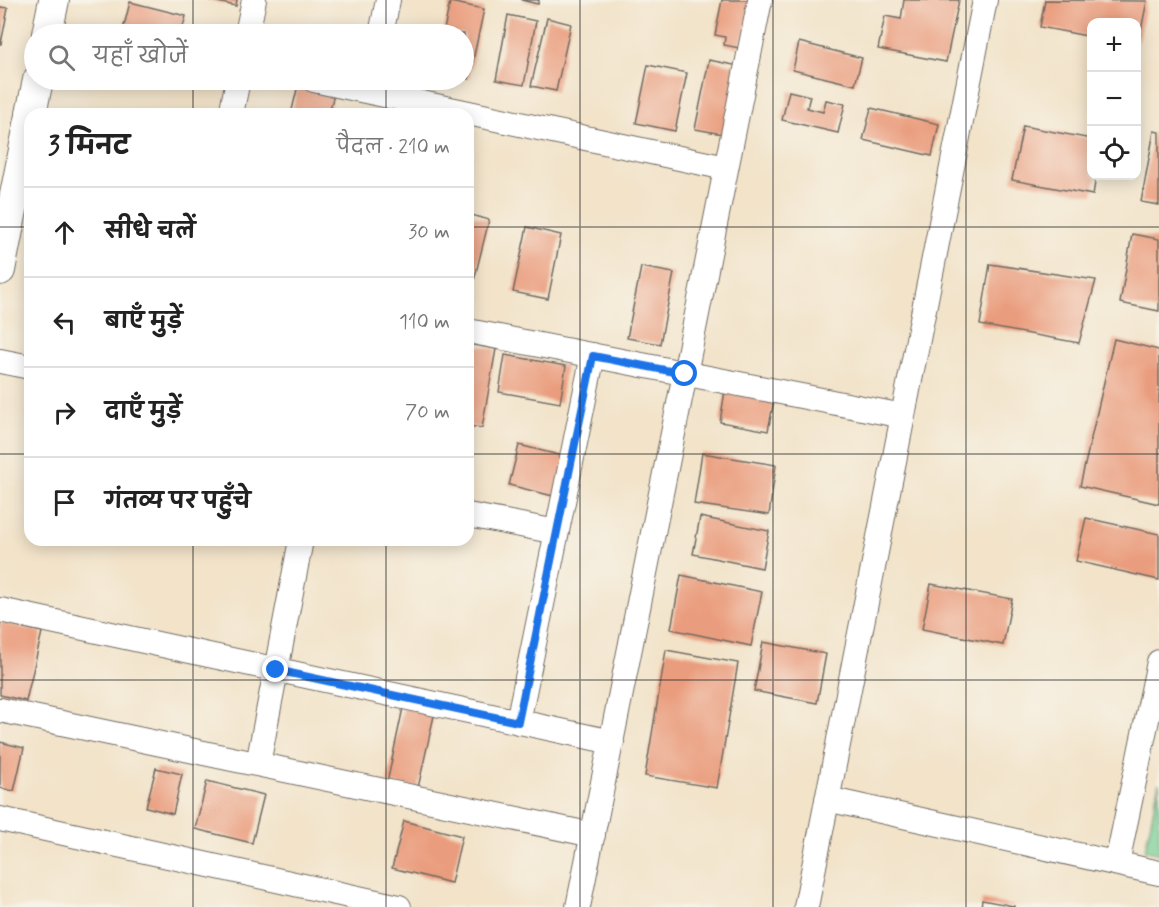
<!DOCTYPE html>
<html lang="hi">
<meta charset="utf-8">
<style>
:root{--surface:#fff;--page:#f6f6f6;--text:#222;--muted:#767676;--line:#e0e0e0}
body{margin:0;font-family:Mynerve,"Playpen Sans Deva",sans-serif;background:var(--page);color:var(--text)}
.controls{position:absolute;right:18px;top:18px;display:grid;overflow:hidden;border-radius:12px;box-shadow:0 3px 15px #0003}
.controls button{width:54px;height:54px;display:grid;place-items:center;padding:0;border:0;border-bottom:2px solid var(--line);background:var(--surface);color:var(--text);font:30px sans-serif}
.stop{position:absolute;width:18px;height:18px;margin:-14px;border:4px solid #1a73e8;border-radius:50%;background:#fff}
.stop.end{background:#1a73e8;border-color:#fff;box-shadow:0 2px 6px #0008}
.list{margin:0;padding:0;list-style:none}
h2{display:flex;justify-content:space-between;align-items:center;height:78px;margin:0;padding:0 24px;font-size:26px}
h2 small{font-size:20px;font-weight:400;color:var(--muted)}
.list li{display:grid;grid-template-columns:39px 1fr auto;gap:18px;align-items:center;box-sizing:border-box;height:90px;padding:0 24px;border-top:2px solid var(--line)}
.list b{display:block;font-size:22px;white-space:nowrap}
.list em{font-size:20px;font-style:normal;color:var(--muted)}
.icon{flex:none;width:33px;height:33px;fill:none;stroke:currentColor;stroke-width:2;stroke-linecap:round;stroke-linejoin:round}
.map{position:relative;flex:none;width:1159px;height:907px;overflow:hidden}
.search{position:absolute;background:var(--surface);box-shadow:0 3px 15px #0003;left:24px;top:24px;width:450px;height:66px;display:flex;align-items:center;gap:15px;box-sizing:border-box;padding:0 21px;border-radius:33px;color:var(--muted);font-size:22px}
.panel{position:absolute;background:var(--surface);box-shadow:0 3px 15px #0003;left:24px;top:108px;width:450px;height:438px;border-radius:18px}
.map>svg:first-child{display:block}
</style>
<div class="map">
<svg width="1159" height="907" viewBox="0 0 1159 907">
<rect width="100%" height="100%" fill="#f7f3e8"/>
<filter id="ink" filterUnits="userSpaceOnUse"><feTurbulence type="fractalNoise" baseFrequency=".0167" numOctaves="2"/><feDisplacementMap in="SourceGraphic" scale="12" xChannelSelector="R" yChannelSelector="G"/><feConvolveMatrix kernelMatrix="1 2 1 2 8 2 1 2 1" color-interpolation-filters="sRGB"/></filter>
<filter id="wash" filterUnits="userSpaceOnUse"><feTurbulence type="fractalNoise" baseFrequency=".008" numOctaves="4" result="noise"/><feDisplacementMap in="SourceGraphic" scale="24" xChannelSelector="R" yChannelSelector="G"/><feGaussianBlur stdDeviation="1.35" result="paint"/><feColorMatrix in="noise" values="0 0 0 0 0 0 0 0 0 0 0 0 0 0 0 0 0 1.4 0 .05"/><feComposite in="paint" operator="in"/></filter>
<g filter="url(#wash)">
<rect width="100%" height="100%" fill="#f2e3c9"/>
<path fill="#74cd93" stroke="#507c5f" stroke-width="1.5" d="M1159,783V854L1145,850Z"/>
<g id="blocks">
<path fill="#ea9d7e" d="M208,0H237L236,6Z
M521,0H539L538,4Z
M722,0H757L739,48L724,45L725,37L715,35Z
M904,0H959L946,62L878,49L885,16L901,19Z
M1045,0L1147,1L1138,45L1136,22H1092V37L1040,27Z
M130,2L186,16L181,34H122Z
M450,2L484,9L469,79L464,77V34H443Z
M0,7L8,8L1,44H0Z
M508,15L536,21L524,85L496,80Z
M547,18L571,24L556,91L531,86Z
M799,42L862,58L855,85L793,70Z
M709,60L739,66L728,135L695,129Z
M648,65L687,73L675,131L636,123Z
M299,81L335,90L329,114H291Z
M789,91L810,96L807,108L823,112L826,100L845,104L838,133L782,120Z
M871,108L939,124L932,156L863,140Z
M1023,126L1092,139V176H1096L1093,195L1012,180Z
M1154,131L1159,132V205L1141,202Z
M468,214L489,220L469,301H468Z
M527,227L561,235L548,299L513,292Z
M1132,234L1159,239V311L1120,303Z
M990,264L1096,280L1079,343L980,325Z
M641,267L674,273L660,344L627,338Z
M1114,339L1159,350V504L1080,486Z
M468,344L496,349L482,428L468,426Z
M505,355L566,366L560,403L499,392Z
M725,391L774,400L768,431L720,422Z
M519,445L567,457L557,497L509,485Z
M702,453L776,465L769,515L694,504Z
M700,517L769,531L762,568L693,554Z
M1086,518L1159,534V580L1076,561Z
M681,575L762,592L751,646L671,629Z
M931,584L1012,599L1003,645L922,629Z
M0,622L42,632L26,701L0,695Z
M763,642L826,654L817,703L754,691Z
M666,650L738,663L717,788L645,776Z
M404,703L435,711L418,788L387,783Z
M0,742L24,748L14,791L0,788Z
M156,768L182,774L173,814L146,807Z
M207,781L264,795L252,843L195,829Z
M404,821L462,836L451,883L392,868Z
M982,900L1014,906V907H981Z"/>
</g>
</g>
<g filter="url(#ink)">
<use href="#blocks" fill-opacity="0" stroke="#716b62" stroke-width="1.5"/>
<g fill="none" stroke-linecap="round" stroke-linejoin="round">
<defs>
<path id="minor" d="M247,34L254,0
M381,34L388,0
M314,80L726,168
M231,114L238,80
M468,331L903,416
M0,361L30,367
M468,515L557,532
M0,610L612,742
M0,710L593,835
M518,722L593,355
M258,764L301,540
M827,799L1159,873
M0,819L399,907
M1117,863L1159,662
M578,907L760,0
M806,907L985,0"/>
<path id="tertiary" d="M47,34L54,0
M31,114L38,80
M0,270L30,120"/>
</defs>
<use href="#minor" stroke="#716b62" stroke-width="26"/>
<use href="#tertiary" stroke="#716b62" stroke-width="32"/>
<use href="#minor" stroke="#fff" stroke-width="24"/>
<use href="#tertiary" stroke="#fff" stroke-width="30"/>
</g>
</g>
<g fill="none" stroke-linecap="round" stroke-linejoin="round" filter="url(#ink)">
<path stroke="#1a73e8" stroke-width="8" d="M276,670L518,722L593,356L685,374"/>
</g>
<path fill="none" stroke="#2b2b2b" stroke-width="1.5" stroke-opacity="0.55" d="M193,0V34M386,0V34M580,0V907M773,0V907M966,0V907M193,80V114M386,80V114M0,227H30M468,227H1159M0,454H30M468,454H1159M193,540V907M386,540V907M0,680H1159"/>
</svg>
<div class="controls">
<button>+</button>
<button>−</button>
<button><svg class="icon" aria-label="locate" viewBox="0 0 24 24"><circle cx="12" cy="12" r="6"/><path d="M12 2v4M12 18v4M2 12h4M18 12h4"/></svg></button>
</div>
<div class="stop" style="left:685px;top:374px"></div>
<div class="stop end" style="left:276px;top:670px"></div>
<div class="search"><svg class="icon" aria-label="search" viewBox="0 0 24 24"><circle cx="10" cy="10" r="6"/><path d="M15 15l6 6"/></svg>यहाँ खोजें</div>
<section class="panel">
<h2>3 मिनट<small>पैदल · 210 m</small></h2>
<ul class="list">
<li><svg class="icon" aria-label="ahead" viewBox="0 0 24 24"><path d="M12 20V5M6 11l6-6 6 6"/></svg><div><b>सीधे चलें</b></div><em>30 m</em></li>
<li><svg class="icon" aria-label="left" viewBox="0 0 24 24"><path d="M17 20v-9H6M10 6l-5 5 5 5"/></svg><div><b>बाएँ मुड़ें</b></div><em>110 m</em></li>
<li><svg class="icon" aria-label="right" viewBox="0 0 24 24"><path d="M7 20v-9h11M14 6l5 5-5 5"/></svg><div><b>दाएँ मुड़ें</b></div><em>70 m</em></li>
<li><svg class="icon" aria-label="arrive" viewBox="0 0 24 24"><path d="M6 21V4h12l-3 4 3 4H6"/></svg><div><b>गंतव्य पर पहुँचे</b></div></li>
</ul>
</section>
</div>
